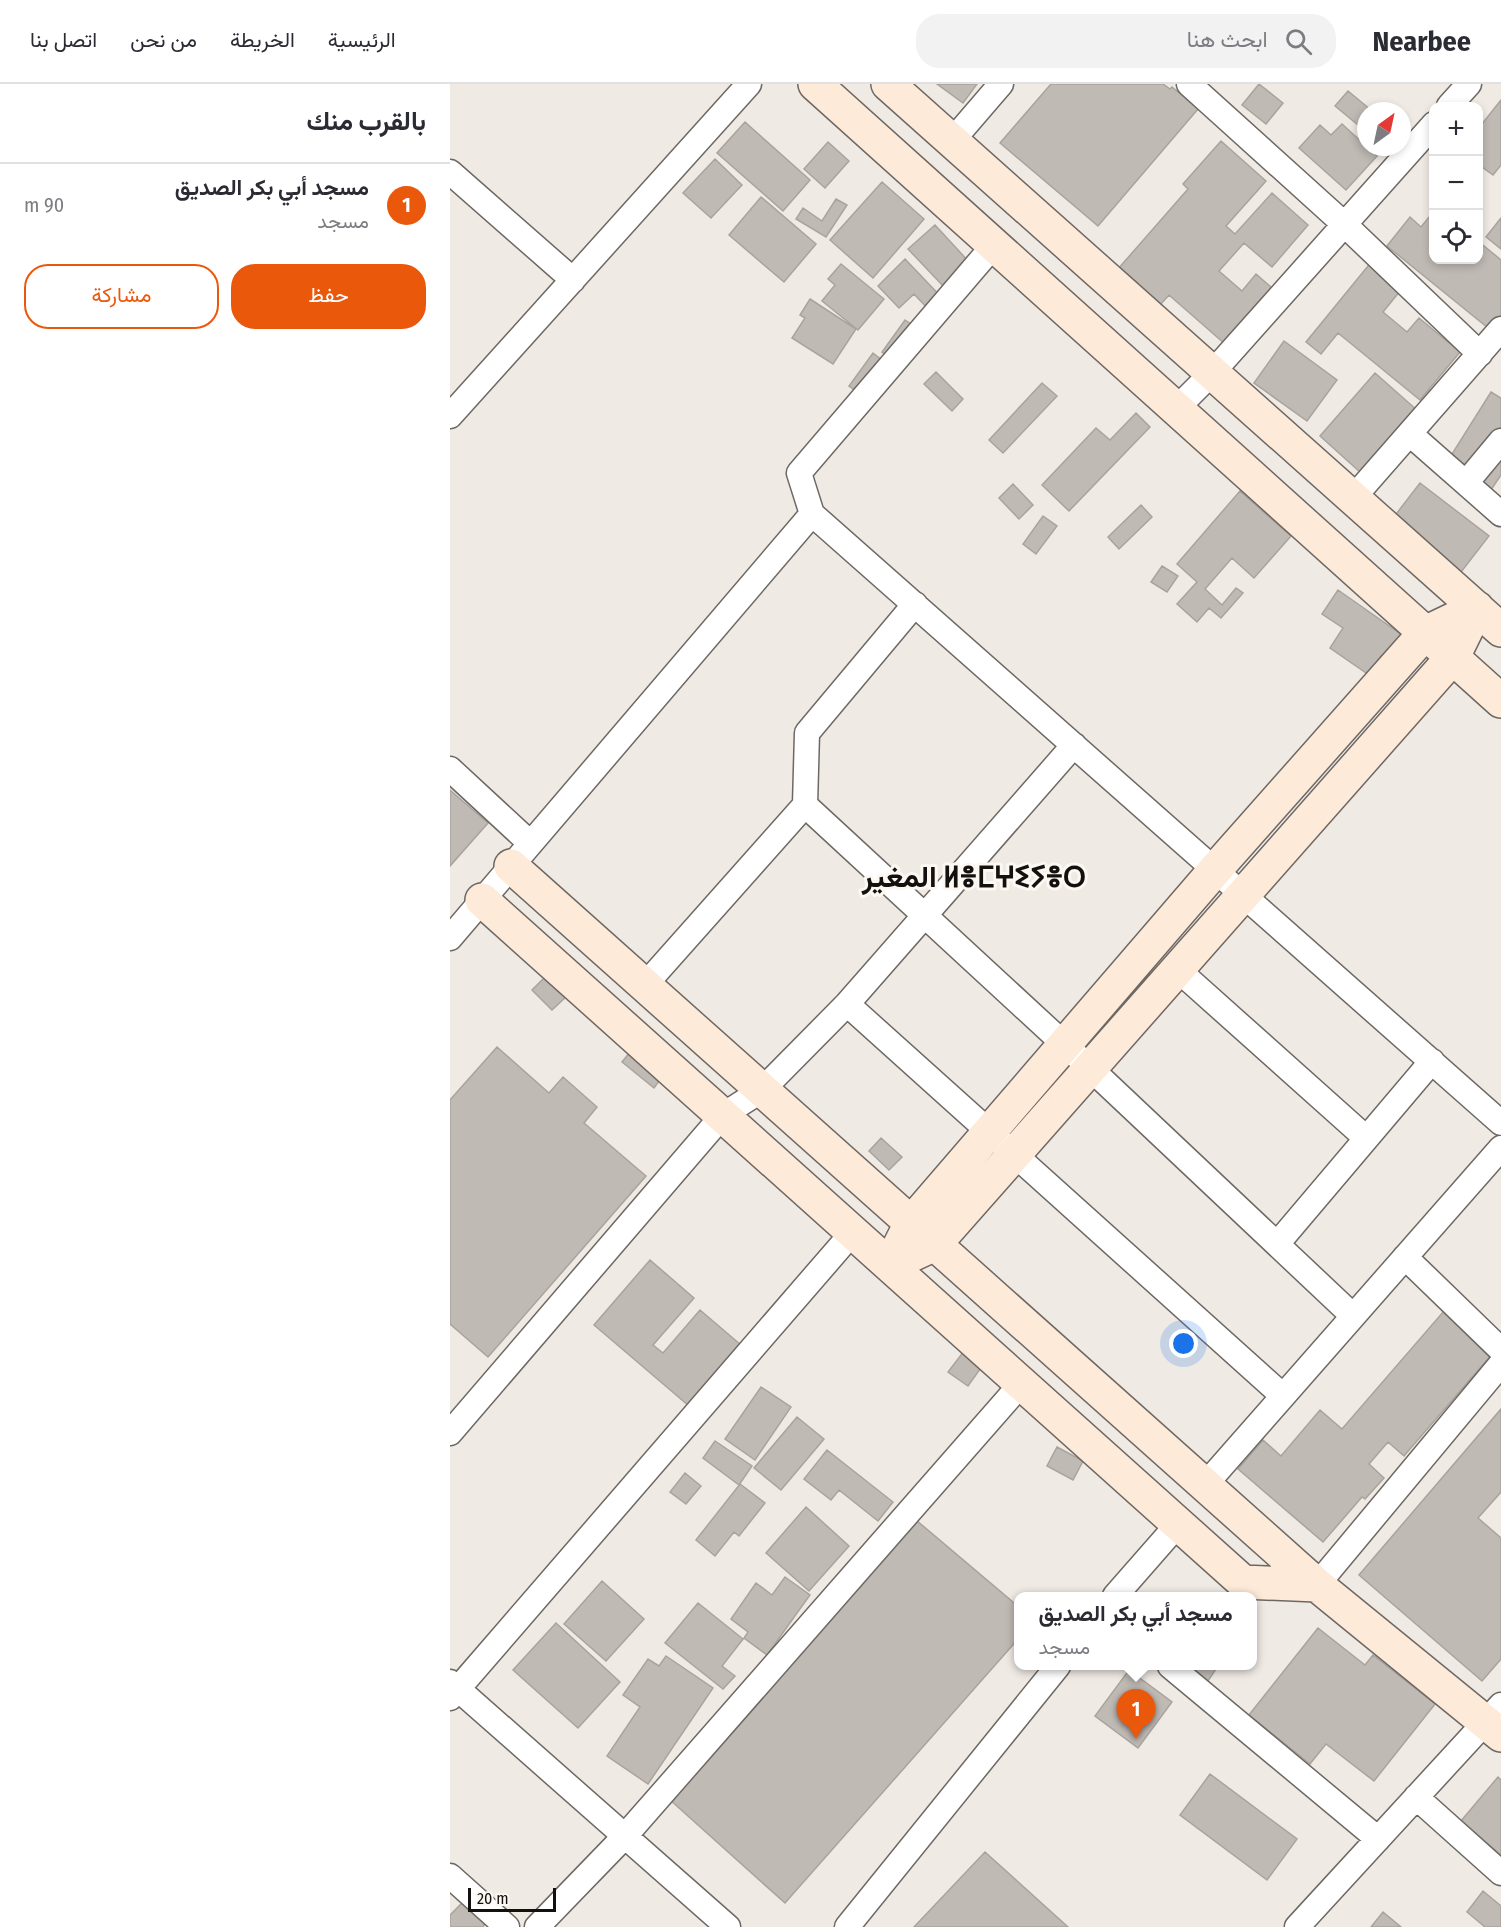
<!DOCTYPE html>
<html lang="ar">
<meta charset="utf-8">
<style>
:root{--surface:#fff;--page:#f2f2f3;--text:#2b2b33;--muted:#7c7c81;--line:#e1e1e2;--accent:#ea580c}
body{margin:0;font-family:"Fira Sans Condensed",Vazirmatn,"Noto Sans Tifinagh",sans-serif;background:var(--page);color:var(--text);direction:rtl}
.controls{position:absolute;right:18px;top:18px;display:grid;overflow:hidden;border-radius:12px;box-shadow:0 3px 9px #0003}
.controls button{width:54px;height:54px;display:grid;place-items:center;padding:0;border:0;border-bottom:2px solid var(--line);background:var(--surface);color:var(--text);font:30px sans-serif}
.compass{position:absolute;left:907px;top:18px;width:54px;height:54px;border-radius:50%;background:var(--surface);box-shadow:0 3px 9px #0003;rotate:33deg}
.scale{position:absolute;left:18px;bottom:15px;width:88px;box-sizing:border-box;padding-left:6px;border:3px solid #13110f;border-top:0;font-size:16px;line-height:21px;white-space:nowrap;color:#13110f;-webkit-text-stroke:4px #fdf7f2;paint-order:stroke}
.you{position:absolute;left:734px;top:1260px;width:21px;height:21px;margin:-15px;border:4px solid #fff;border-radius:50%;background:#1a73e8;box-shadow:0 0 0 9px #1a73e833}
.badge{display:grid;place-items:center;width:39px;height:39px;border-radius:50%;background:var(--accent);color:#fff;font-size:20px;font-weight:700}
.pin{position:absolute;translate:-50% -50px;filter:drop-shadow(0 2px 3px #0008)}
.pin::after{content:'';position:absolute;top:32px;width:21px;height:18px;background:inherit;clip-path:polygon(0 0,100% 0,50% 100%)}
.popup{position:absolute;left:564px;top:1508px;width:243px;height:78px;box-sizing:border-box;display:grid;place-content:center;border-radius:12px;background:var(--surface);filter:drop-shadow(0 2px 4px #0005);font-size:20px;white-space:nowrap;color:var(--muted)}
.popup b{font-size:22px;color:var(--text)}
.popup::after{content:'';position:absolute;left:50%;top:100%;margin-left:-12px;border:12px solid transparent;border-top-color:var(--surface)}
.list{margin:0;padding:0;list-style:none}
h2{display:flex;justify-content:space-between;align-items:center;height:78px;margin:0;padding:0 24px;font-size:26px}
h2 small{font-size:20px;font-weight:400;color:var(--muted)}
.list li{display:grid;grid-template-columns:39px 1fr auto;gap:18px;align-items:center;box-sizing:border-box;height:84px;padding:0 24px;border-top:2px solid var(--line)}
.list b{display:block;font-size:22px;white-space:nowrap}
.list p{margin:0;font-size:20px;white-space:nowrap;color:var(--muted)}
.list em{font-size:20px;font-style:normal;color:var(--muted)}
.actions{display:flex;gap:12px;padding:18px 24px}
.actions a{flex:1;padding:14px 0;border:2px solid var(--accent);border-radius:24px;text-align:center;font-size:21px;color:var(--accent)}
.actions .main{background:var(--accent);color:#fff}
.icon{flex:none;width:33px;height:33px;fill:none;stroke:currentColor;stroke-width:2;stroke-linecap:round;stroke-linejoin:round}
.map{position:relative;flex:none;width:1051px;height:1843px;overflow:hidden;direction:ltr}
header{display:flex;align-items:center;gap:36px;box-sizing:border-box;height:84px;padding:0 30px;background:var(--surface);border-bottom:2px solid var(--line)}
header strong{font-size:28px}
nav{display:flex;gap:33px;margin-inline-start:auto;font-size:21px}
.search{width:420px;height:54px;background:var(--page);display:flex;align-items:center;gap:15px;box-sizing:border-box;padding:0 21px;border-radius:24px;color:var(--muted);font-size:22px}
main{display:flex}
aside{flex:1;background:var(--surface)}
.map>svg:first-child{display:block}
</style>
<header>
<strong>Nearbee</strong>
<div class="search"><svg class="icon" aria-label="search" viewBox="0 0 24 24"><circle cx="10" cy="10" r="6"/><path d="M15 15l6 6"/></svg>ابحث هنا</div>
<nav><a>الرئيسية</a><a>الخريطة</a><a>من نحن</a><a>اتصل بنا</a></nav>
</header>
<main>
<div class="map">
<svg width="1051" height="1843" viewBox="0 0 1051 1843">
<rect width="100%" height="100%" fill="#f0eae4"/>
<path fill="#c0bab5" stroke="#a9a39e" stroke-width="1.5" d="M487,0H527L513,19Z
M601,0H713L720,5L722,3L748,25L648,142L550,59Z
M809,0L833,19L816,40L792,21Z
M898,7L921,26L916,27V32L908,41L885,22Z
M1051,16V81L1043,91L1028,80V45Z
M295,38L360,96L333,127L267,69Z
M892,40L927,72L896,106L849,64L870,41L881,51Z
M771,57L816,97L776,142L785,150L822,109L858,141L822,183L794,159L769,187L792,207L806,190L823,205L775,260L719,211L710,221L668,185L738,105L733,100Z
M378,58L399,77L375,104L354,85Z
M265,75L292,101L261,134L233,109Z
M432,98L474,135L423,194L380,156Z
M311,113L366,160L334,198L279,151Z
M386,115L397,121L376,153L346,135L353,124L372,137Z
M984,127V176H1028V157L1051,176V238L1043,248L937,162L960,133L971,143Z
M1051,134V165L1036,153Z
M485,141L520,179L494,203L458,165Z
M927,171L959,196L933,228L957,248L969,234L1010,268L970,316L888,249L871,270L856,258Z
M455,175L495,217L482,229L464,210L449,224L428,202Z
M391,180L434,215L408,246L372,217L385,201L378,195Z
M360,215L406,245L383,280L342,254L355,234L350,231Z
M455,236L470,246L447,279L432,268Z
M834,257L887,296L857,337L804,299Z
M423,269L442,284L418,316L399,302Z
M486,288L513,315L502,327L474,300Z
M925,289L977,335L921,398L870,352Z
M592,299L607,312L553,369L539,356Z
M1041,308L1051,314V391L1041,406L997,378Z
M686,329L700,343L619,427L592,401L646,344L660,356Z
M970,399L1039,452L1008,492L940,438Z
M563,400L583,421L569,435L549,414Z
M790,407L841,452L804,494L782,474L755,505L772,521L786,504L793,509L771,534L759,524L747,538L727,520L747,498L727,480Z
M691,421L702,433L669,465L658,453Z
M593,432L607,442L586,470L573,460Z
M712,482L728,492L717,508L701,498Z
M888,506L962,558L946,582L931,572L919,591L880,564L893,544L872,530Z
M0,706L38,739L0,782Z
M98,890L118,911L102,926L82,906Z
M47,963L99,1009L113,993L147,1023L134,1039L196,1092L38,1273L0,1240V1016Z
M180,968L212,993L204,1004L172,978Z
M431,1054L452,1073L439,1086L419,1067Z
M200,1176L244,1214L203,1261L213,1269L250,1226L291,1261L239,1322L144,1241Z
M994,1227L1043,1269L954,1372L938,1358L919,1380L934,1394L915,1415L912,1413L873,1458L788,1385L813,1356L831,1372L870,1326L892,1345Z
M514,1267L533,1281L518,1302L498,1288Z
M311,1303L341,1323L305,1376L275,1355Z
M1051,1325V1408L1028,1434L1051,1454V1575L1032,1597L909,1491Z
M347,1333L374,1355L331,1406L304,1384Z
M265,1357L302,1382L289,1401L253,1374Z
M607,1363L633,1377L623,1396L597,1382Z
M377,1366L443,1418L428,1437L389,1406L381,1416L354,1395Z
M235,1389L251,1402L236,1420L220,1408Z
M290,1400L315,1419L289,1452L284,1448L265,1472L246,1456Z
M356,1423L399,1462L359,1507L316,1469Z
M466,1436L569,1523V1554L335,1819L219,1715Z
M335,1493L360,1511L317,1571L294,1554L298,1548L281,1535L306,1499L322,1511Z
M152,1497L194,1535L156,1577L114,1540Z
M248,1519L293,1555L272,1582L285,1592L273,1605L215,1559Z
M106,1539L170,1598L128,1644L63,1586Z
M868,1544L915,1581L923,1571L985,1620L924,1697L876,1660L860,1680L799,1631Z
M216,1572L263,1604L198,1700L157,1672L190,1623L173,1611L198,1575L209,1582Z
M737,1582H768L758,1597Z
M679,1586L722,1618L688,1664L645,1632Z
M760,1690L847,1755L817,1796L730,1731Z
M1048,1693L1051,1696V1771L1011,1737Z
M535,1768L618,1843H464Z
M1033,1807L1051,1822V1843H1035L1017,1828Z
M16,1815L41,1827L33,1843H0V1831Z
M933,1828L951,1843H921Z"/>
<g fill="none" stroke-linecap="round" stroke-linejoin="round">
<defs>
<path id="street" d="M739,0L894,140L1030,270
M999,22L1019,0
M502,57L551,0
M0,88L123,196
M726,325L762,289L984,40
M0,332L299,0
M960,350L1051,430
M1016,399L1051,357
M903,414L1051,245
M362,430L349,389L544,161
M0,685L80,759
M355,721L357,649L465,520
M0,854L362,430L1051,1039
M727,885L916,1054
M195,901L355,721L640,984L903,1232
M397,920L833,1312
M827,1160L982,977
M955,1173L1051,1266
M0,1349L273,1031L312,1006L397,920L624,661
M755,1401L1051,1064
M867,1501L1051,1280
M665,1512L728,1440
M720,1582L928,1755
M0,1598L278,1843
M0,1614L403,1148
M966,1713L1051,1789
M0,1792L57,1843
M87,1843L175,1752L572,1299
M397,1843L608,1582
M847,1843L1051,1621"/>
<path id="secondary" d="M365,0L1051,617
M438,0L1051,546
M1027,524L1003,573L485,1160L440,1181L461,1139L765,786L975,549Z
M32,816L793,1498L867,1501L61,782
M867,1501L1051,1651"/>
</defs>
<use href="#street" stroke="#6e6864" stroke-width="27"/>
<use href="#secondary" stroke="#6e6864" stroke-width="36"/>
<use href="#street" stroke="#fff" stroke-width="24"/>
<use href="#secondary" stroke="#fdead8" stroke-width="33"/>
</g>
<g text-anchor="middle" stroke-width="6" stroke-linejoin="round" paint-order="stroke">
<g font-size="30" font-weight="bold" fill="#13110f" stroke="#fdf7f2">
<text x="524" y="803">المغير ⵍⴻⵎⵖⵉⵢⴻⵔ</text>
</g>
</g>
</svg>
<div class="controls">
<button>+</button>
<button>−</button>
<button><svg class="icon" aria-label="locate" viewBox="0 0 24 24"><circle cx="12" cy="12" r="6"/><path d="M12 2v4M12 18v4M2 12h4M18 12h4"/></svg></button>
</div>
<svg class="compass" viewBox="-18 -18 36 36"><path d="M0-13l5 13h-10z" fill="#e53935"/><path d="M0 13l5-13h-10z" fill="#7c7c81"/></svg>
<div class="scale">20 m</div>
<div class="you"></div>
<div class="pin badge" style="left:686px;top:1655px">1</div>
<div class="popup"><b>مسجد أبي بكر الصديق</b>مسجد</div>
</div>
<aside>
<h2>بالقرب منك<small></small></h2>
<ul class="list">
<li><span class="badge">1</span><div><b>مسجد أبي بكر الصديق</b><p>مسجد</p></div><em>90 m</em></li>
</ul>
<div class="actions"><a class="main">حفظ</a><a>مشاركة</a></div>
</aside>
</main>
